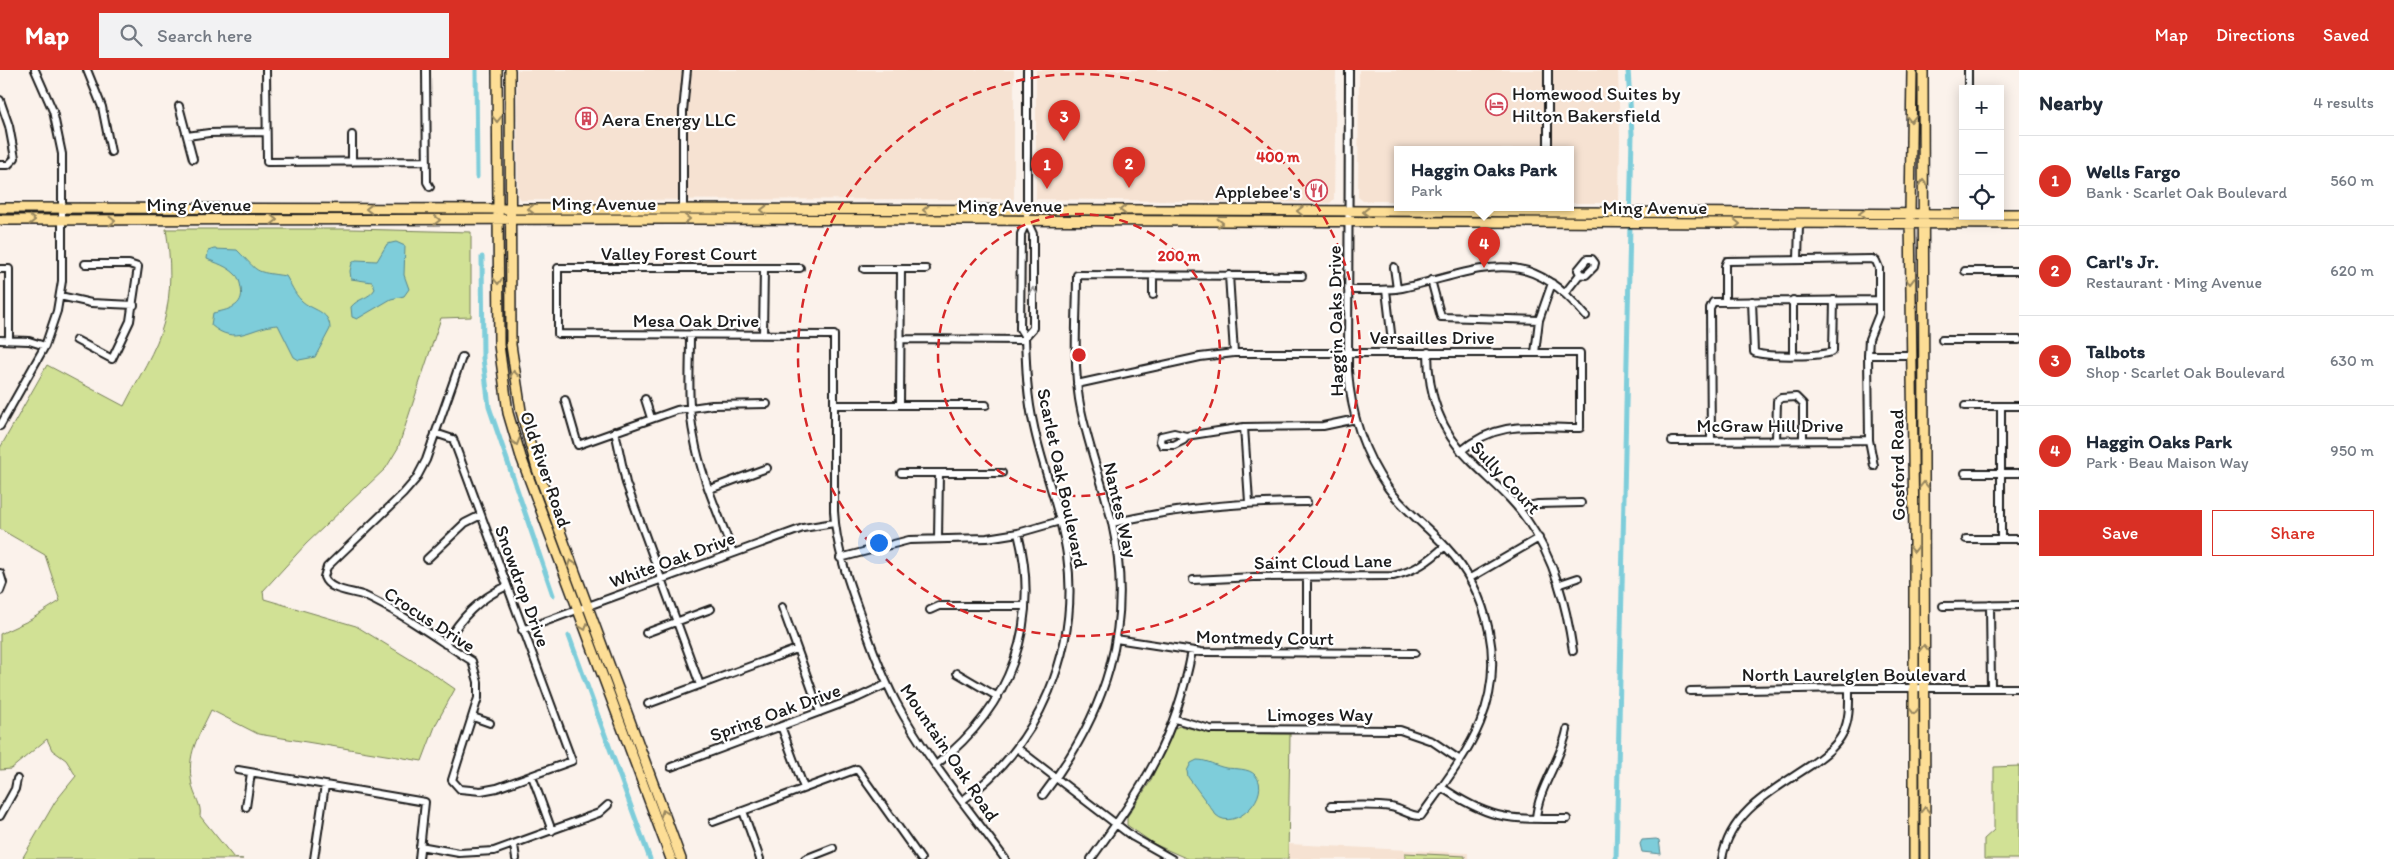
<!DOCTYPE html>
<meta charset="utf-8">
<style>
:root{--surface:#fff;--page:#f2f2f3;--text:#1f2937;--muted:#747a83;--line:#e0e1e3;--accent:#d93025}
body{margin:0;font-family:Itim,sans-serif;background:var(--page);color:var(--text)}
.controls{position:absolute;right:15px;top:15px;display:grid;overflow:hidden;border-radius:0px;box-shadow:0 2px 12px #0003}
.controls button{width:45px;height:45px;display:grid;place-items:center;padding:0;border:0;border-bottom:1px solid var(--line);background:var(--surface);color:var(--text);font:25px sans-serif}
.you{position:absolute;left:878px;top:472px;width:18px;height:18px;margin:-12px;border:4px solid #fff;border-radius:50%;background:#1a73e8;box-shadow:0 0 0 8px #1a73e833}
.badge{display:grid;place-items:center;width:32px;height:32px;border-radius:50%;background:var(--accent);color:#fff;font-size:16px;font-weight:700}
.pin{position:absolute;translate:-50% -41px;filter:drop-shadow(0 1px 2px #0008)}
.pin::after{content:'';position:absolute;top:26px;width:18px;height:15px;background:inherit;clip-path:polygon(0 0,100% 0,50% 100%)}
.popup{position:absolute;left:1394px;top:76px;width:180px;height:65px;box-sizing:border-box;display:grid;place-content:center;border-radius:0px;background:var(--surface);filter:drop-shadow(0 1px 4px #0005);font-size:16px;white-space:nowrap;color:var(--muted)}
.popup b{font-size:19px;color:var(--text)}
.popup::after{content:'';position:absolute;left:50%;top:100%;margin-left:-10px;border:10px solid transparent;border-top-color:var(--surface)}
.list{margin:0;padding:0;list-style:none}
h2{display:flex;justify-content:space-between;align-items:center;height:65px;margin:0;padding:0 20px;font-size:21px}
h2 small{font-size:16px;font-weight:400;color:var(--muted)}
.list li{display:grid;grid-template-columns:32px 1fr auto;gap:15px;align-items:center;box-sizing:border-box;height:90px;padding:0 20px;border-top:1px solid var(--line)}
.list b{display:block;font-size:19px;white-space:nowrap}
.list p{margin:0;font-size:16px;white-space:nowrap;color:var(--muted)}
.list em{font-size:16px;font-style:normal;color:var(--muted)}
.actions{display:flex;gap:10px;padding:15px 20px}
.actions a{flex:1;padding:11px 0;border:1px solid var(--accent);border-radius:0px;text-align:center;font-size:18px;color:var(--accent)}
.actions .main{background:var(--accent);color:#fff}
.icon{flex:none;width:28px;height:28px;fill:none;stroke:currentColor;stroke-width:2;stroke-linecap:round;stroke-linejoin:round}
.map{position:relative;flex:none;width:2019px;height:789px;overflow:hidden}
header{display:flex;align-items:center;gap:30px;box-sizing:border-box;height:70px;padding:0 25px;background:var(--accent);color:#fff}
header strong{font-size:24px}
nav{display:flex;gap:28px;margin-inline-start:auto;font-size:18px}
.search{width:350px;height:45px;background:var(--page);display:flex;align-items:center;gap:12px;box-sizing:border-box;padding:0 18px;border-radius:0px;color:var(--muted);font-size:19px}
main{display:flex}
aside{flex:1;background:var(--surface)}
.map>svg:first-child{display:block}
</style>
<header>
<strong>Map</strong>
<div class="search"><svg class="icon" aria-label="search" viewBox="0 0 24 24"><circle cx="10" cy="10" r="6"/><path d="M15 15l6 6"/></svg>Search here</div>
<nav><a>Map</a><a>Directions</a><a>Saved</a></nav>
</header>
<main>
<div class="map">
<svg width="2019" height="789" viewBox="0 0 2019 789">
<rect width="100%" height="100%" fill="#fbf2eb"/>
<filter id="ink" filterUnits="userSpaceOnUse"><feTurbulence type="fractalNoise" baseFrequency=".02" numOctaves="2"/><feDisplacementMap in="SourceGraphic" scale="10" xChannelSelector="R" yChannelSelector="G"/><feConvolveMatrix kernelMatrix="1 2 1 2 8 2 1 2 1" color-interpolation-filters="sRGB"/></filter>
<g filter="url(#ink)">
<path fill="#f6e2d2" d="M517,0H1014V129L522,130L518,126Z
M1036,0H1336L1334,129L1330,133L1036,129Z
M1359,0H1618L1620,66L1619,133H1570V79H1398V131H1363L1358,127Z
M1288,774L1468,783V789H1288Z"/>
<path fill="#d1e195" stroke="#767e58" d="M166,159H351L471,162V247L441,248L398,378L386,398L306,474L263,521L264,529L356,556L426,599L455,619L436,654L422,691L258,664L211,640C198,668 186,683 192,715C194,726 202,735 200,746L234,788L243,789H22L55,732L76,706L66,690L52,680L47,669L11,699L0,700V564L30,550L60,531L45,485L0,459V378L47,295L124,336C137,310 157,279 164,252C172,221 171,190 166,159Z
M1180,656L1210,663L1290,664L1288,789H1188L1154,774L1127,755V747L1150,712L1174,658Z
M2019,696V789H1984V769L1994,760V697Z
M1405,783L1465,786V789H1405Z"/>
<path fill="#7ecdda" stroke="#57868e" d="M396,172L405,176L404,205L409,219L404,226L391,229L357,249L352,247L351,237C358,228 369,229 375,219L372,212L351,209L350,201L352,193L356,190L377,191L387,174Z
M214,179L237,180C261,204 252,201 286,206C291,214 294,223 301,230C312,241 330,240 330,259L315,287L299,290L294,287L278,255C252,256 236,277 211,255L213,243C227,240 245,237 241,218C240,213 239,207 235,204C227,196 216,193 207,189L208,181Z
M1197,690C1208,690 1215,696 1226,698C1235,699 1249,698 1255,705C1273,724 1235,763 1216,745L1188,707L1187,701L1191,693Z
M1656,769L1659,770L1661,784L1642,782L1640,774L1642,770Z"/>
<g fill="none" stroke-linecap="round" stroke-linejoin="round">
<path stroke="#7ecdda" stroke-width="5" d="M476,0L477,107
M482,187L483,288L489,337L553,525
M569,566L650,789
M1616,789L1632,64L1628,0"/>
<defs>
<path id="minor" d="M87,0L102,37L111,82
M266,0L267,92L427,91
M426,0L427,112L430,117
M1968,0V19
M0,30L9,56L15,88L8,95H0
M179,36L193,89
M352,65V92
M187,66L209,63L266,62
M1548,79V0
M683,140V41L687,0
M1798,190L1799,155
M1394,197L1397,219
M800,198H558V264L834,265V441C836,477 847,508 859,541C870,572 881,603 896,632C926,688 968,738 1005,789
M0,199H9V270
M864,199H926
M1965,201H2019
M1229,205L1234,283
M1431,210L1441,247L1539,250
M1348,220C1366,220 1385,221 1402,218C1482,201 1523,170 1586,246
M1386,220L1391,263
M1565,223L1580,204L1586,205L1594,197L1595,193L1592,189H1587L1578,200L1580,204
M1153,225V205
M60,226L91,233L134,235
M1793,230V284
M1725,231V196L1727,191L1872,189L1876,191L1879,198V244L1869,269L1868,285L1869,370L1874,396
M1752,231L1754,282C1763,287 1825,287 1833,281L1834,230
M690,265C690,299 687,334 694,367C701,407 719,445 733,483
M763,265L764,198
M1025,267L1033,258V164L1027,151V0
M900,269L1025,270
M0,270L29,271L45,276
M76,270L112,289L130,251L138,197L129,194H85
M1942,270H2019
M1428,282C1428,323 1439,360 1469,389C1489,410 1511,426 1527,450C1555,490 1566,534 1573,581
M1535,283L1539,250L1552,213
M1868,285H1911
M1077,314L1200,287L1234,283H1580V358C1533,358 1499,349 1461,381
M645,329L651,348
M565,330L578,375L677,340L712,335L767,334
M834,335H986
M900,335L901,199
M1965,336H2019
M2001,336V469
M0,356L45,276L57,241L62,211V84L53,41L35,0
M1244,357L1249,432
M615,361L626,413L700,615
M435,363L453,369L572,691L497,718L481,721L460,719L452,710L478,628V612L472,591C437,569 402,543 365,526C352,521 329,521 324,507L327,497L403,424L416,409L426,390L462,287
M1186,366L1184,370L1174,375H1162L1160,371L1161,366L1174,363L1186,366L1244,357L1323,356L1356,349
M1776,370L1777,331L1781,328L1796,327L1803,334V370
M1672,371L1869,370
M1711,371L1710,238L1713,232L1879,230
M901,403H1002
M1965,403H2019
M710,419L767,398
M1518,438L1538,434L1581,433
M1112,453C1176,438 1241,432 1307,432
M938,469L939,403
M1966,469H2019
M840,488L909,470L987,468L1018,463L1060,451
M427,489L465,453L481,445
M0,503L3,513L0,521
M1307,507V583
M1470,508L1539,468
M1193,510L1254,507L1393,506C1415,501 1429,491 1445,476
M1560,514L1578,508
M1990,535L1991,618
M1943,536L2019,535
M782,537L820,642
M930,540L939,536H1025
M522,560L803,458L834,453
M646,563L711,539
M1116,569L1201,582L1415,583
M445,574C461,548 478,529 507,516
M957,603L998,627
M1690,621L1849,618H2019
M648,634L797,579
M473,647L490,653
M1175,649L1210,659L1400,660L1432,671L1460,690
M781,656L804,718
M1017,678L1133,767L1172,789
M937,694C1011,636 1041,554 1018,463
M671,697L857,628L887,614
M238,700L425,732L419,789
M532,706L552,761
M1441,717C1492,751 1508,749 1567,749
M1043,725C1106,644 1135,556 1112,453C1103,412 1086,372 1079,329C1073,289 1077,246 1077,205L1302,206
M963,730C1040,675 1080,578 1067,485C1061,441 1043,400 1034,357C1027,327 1026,297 1025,267L1020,259L1021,164L1027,151
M1331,736C1351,736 1372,734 1391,737C1402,739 1411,747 1421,746C1442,716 1466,687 1480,653C1505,594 1490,524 1446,477C1427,456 1405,441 1388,418C1363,383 1351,343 1348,301L1349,0
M246,737L251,703
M743,741L760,789
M0,746L15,719L17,709
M1536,749C1538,717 1561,691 1567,660
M713,752L857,699L921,789
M514,775L516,789
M420,776L459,783L494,781L599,743L608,735
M314,789L325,715
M805,789L833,778
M1091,789C1143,717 1175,671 1192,581
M1722,789C1730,741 1774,720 1811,695C1823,686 1836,677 1843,663C1850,649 1849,633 1849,618"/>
<path id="major" d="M497,0L499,275L508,343L521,387L671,789
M510,0L511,275L521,341L537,399L681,789
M1912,0L1910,144L1914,466V789
M1923,0L1925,789
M0,138L1175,140L1963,144
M2000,144H2019
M0,150L684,149L2019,154"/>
</defs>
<use href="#minor" stroke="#1c1c1c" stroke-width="10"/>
<use href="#major" stroke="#1c1c1c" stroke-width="12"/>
<use href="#minor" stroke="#fff" stroke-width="6"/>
<use href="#major" stroke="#fdde96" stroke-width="9"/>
</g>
<defs><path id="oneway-chevron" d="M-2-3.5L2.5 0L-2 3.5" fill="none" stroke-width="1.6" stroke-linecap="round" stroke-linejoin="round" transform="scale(1.25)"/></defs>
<g stroke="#98875f">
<use href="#oneway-chevron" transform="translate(497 49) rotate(90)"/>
<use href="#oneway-chevron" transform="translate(1911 49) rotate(91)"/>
<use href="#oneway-chevron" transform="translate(1923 113) rotate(-90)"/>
<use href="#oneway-chevron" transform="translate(369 139) rotate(-180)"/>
<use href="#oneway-chevron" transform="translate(531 139) rotate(-180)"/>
<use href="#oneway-chevron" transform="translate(764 140) rotate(-180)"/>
<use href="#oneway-chevron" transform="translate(926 140) rotate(-180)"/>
<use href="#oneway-chevron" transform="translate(1123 140) rotate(180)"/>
<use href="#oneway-chevron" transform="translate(1300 141) rotate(-179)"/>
<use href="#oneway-chevron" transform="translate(1366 142) rotate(-180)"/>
<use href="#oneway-chevron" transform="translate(1862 144) rotate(-180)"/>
<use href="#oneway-chevron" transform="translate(687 149)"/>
<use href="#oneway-chevron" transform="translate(32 150)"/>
<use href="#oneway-chevron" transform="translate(274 150)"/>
<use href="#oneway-chevron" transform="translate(437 150)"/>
<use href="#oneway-chevron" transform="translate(112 151)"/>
<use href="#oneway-chevron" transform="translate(1220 153)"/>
<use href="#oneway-chevron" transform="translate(1737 154) rotate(1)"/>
<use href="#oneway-chevron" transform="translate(498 211) rotate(89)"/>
<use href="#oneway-chevron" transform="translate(1910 211) rotate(89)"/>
<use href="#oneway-chevron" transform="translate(514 304) rotate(-97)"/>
<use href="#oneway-chevron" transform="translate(516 372) rotate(74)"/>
<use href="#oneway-chevron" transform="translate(1924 415) rotate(-90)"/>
<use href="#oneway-chevron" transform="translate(1914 479) rotate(90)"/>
<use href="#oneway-chevron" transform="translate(571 493) rotate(-110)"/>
<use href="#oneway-chevron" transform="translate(584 557) rotate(69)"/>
<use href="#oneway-chevron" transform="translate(1924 578) rotate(-91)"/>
<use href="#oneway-chevron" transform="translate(1914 641) rotate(90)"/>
<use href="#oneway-chevron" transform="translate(1925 740) rotate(-90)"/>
<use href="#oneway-chevron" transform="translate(664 743) rotate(-110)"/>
</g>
<use stroke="#999" href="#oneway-chevron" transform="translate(1033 221) rotate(-90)"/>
</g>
<g fill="none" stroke="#d62828" stroke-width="2.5" stroke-dasharray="9 6">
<circle cx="1079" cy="285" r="141"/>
<circle cx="1079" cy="285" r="281"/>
</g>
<defs>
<symbol id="hotel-ring" viewBox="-11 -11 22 22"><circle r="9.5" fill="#fff" stroke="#d1495b" stroke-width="1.5"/><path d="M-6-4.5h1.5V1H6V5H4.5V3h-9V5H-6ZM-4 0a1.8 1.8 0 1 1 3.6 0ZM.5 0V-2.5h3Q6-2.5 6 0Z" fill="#d1495b"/></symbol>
<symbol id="building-ring" viewBox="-11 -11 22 22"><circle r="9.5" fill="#fff" stroke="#d1495b" stroke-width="1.5"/><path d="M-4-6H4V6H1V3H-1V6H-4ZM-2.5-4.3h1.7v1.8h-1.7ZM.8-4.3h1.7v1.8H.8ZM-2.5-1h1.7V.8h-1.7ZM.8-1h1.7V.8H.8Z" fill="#d1495b"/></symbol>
<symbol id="restaurant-ring" viewBox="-11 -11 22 22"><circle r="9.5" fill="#fff" stroke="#d1495b" stroke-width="1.5"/><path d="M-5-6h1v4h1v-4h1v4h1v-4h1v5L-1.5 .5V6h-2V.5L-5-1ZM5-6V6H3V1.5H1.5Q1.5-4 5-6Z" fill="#d1495b"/></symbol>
</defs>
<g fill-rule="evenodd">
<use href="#hotel-ring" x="1484" y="22" width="25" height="25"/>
<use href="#building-ring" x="574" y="36" width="25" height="25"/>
<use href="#restaurant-ring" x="1304" y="108" width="25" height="25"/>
</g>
<g text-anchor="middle" stroke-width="4.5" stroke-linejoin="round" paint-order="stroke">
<g font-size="19" fill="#1c1c1c" stroke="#fff" text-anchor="start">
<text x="1512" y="30">Homewood Suites by<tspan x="1512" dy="22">Hilton Bakersfield</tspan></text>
<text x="602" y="56">Aera Energy LLC</text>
<text x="1301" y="128" text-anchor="end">Applebee's</text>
</g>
<g font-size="19" fill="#1c1c1c" stroke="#fff">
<text x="604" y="140">Ming Avenue</text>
<text x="199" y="141">Ming Avenue</text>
<text x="1010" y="142">Ming Avenue</text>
<text x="1655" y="144">Ming Avenue</text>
<text x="679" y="190">Valley Forest Court</text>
<text x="696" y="257">Mesa Oak Drive</text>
<text transform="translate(1335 251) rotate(-91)" y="7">Haggin Oaks Drive</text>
<text x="1432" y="274">Versailles Drive</text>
<text x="1770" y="362">McGraw Hill Drive</text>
<text transform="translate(1897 395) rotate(-91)" y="7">Gosford Road</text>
<text transform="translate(546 399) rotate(71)" y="7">Old River Road</text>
<text transform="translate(1506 407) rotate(47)" y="7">Sully Court</text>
<text transform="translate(1063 408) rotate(78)" y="7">Scarlet Oak Boulevard</text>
<text transform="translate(1121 440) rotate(77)" y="7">Nantes Way</text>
<text transform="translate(672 489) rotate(-20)" y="7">White Oak Drive</text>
<text transform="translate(1323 491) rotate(-1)" y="7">Saint Cloud Lane</text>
<text transform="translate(523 516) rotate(70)" y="7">Snowdrop Drive</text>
<text transform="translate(430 549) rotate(33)" y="7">Crocus Drive</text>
<text transform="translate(1265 567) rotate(1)" y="7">Montmedy Court</text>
<text x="1854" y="611">North Laurelglen Boulevard</text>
<text transform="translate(775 642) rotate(-20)" y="7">Spring Oak Drive</text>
<text x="1320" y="651">Limoges Way</text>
<text transform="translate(950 682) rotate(56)" y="7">Mountain Oak Road</text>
</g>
</g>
<circle cx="1079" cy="285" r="8" fill="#d62828" stroke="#fff" stroke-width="2.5"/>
<g font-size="15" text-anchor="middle" font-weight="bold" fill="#d62828" stroke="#fff" stroke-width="4.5" stroke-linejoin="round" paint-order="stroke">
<text x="1278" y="92">400 m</text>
<text x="1179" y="191">200 m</text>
</g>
</svg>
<div class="controls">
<button>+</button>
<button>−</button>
<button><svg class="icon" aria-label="locate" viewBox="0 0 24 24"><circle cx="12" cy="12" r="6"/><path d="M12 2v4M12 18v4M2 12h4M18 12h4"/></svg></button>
</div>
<div class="you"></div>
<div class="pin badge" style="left:1047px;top:119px">1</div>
<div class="pin badge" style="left:1129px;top:118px">2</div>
<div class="pin badge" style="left:1064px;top:71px">3</div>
<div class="pin badge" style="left:1484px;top:198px">4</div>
<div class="popup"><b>Haggin Oaks Park</b>Park</div>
</div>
<aside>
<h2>Nearby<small>4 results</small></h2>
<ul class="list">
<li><span class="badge">1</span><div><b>Wells Fargo</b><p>Bank · Scarlet Oak Boulevard</p></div><em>560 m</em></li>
<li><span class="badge">2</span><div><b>Carl's Jr.</b><p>Restaurant · Ming Avenue</p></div><em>620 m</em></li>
<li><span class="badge">3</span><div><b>Talbots</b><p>Shop · Scarlet Oak Boulevard</p></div><em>630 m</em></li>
<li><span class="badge">4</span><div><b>Haggin Oaks Park</b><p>Park · Beau Maison Way</p></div><em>950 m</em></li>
</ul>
<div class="actions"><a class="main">Save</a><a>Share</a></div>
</aside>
</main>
